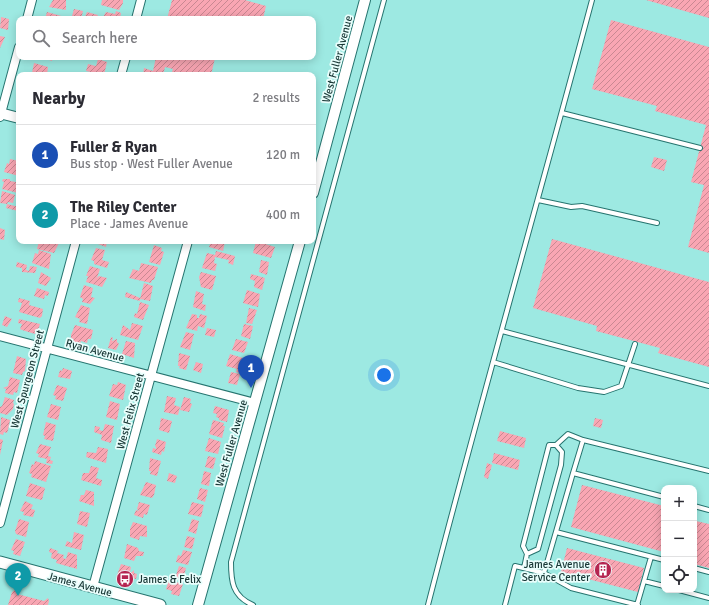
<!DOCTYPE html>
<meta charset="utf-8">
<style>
:root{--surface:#fff;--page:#f7f7f7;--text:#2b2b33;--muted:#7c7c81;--line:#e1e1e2;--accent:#7c3aed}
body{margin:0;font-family:Signika,sans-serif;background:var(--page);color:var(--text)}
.controls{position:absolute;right:12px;bottom:12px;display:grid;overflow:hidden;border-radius:8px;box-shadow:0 2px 10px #0003}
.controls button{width:36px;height:36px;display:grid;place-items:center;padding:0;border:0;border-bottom:1px solid var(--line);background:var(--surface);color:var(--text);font:20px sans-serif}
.you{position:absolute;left:384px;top:375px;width:14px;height:14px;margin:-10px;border:3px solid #fff;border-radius:50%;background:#1a73e8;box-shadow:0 0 0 6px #1a73e833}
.badge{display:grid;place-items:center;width:26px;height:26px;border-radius:50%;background:var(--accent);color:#fff;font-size:13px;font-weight:700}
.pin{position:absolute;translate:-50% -33px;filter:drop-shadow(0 1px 2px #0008)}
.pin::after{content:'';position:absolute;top:21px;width:14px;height:12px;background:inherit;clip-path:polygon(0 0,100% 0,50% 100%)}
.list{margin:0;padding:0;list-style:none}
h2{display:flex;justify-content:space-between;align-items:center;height:52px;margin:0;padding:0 16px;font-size:17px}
h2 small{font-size:13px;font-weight:400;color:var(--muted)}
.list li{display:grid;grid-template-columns:26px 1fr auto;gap:12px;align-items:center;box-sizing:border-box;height:60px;padding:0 16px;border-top:1px solid var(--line)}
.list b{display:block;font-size:15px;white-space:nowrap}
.list p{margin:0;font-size:13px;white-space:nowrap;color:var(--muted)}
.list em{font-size:13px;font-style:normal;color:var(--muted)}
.icon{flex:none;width:22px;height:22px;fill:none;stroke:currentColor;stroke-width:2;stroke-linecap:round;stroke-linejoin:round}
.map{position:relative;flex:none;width:709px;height:605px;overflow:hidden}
.search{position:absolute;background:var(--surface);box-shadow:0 2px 10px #0003;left:16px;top:16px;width:300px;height:44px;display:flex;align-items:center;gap:10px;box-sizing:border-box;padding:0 14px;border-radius:8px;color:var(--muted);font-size:15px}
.panel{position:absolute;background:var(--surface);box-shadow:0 2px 10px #0003;left:16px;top:72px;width:300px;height:172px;border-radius:8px}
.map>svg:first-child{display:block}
</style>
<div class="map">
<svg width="709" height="605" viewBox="0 0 709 605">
<defs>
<pattern id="building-hatch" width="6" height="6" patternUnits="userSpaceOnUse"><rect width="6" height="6" fill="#f9a6b3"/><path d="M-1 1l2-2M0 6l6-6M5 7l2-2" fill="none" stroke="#c98892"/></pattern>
</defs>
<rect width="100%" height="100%" fill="#9de9e2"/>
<path fill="url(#building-hatch)" d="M53,0H66V10L49,7Z
M102,0H123V3L119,10L101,5Z
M172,0H245L266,6L263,19H167Z
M646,0H709V18Z
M74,9L83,11L81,19L72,16Z
M116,11L121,13L120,19H102L106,12L115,14Z
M47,12L65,17V19H45Z
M87,12L98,15L96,19H84Z
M1,17L9,19L8,30L0,28Z
M611,20L709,47V253L688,247L704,185L691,182L706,125L655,111L657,106L592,89Z
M0,36L5,37L0,48Z
M40,57H53L52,61Z
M156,57H213L215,58L211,75L194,74L193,75H171L173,69L165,67L163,75H143L144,68L153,71Z
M98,59L107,62L104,75L86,71L88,64L96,66Z
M34,63L48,67L47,75L32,73Z
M654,157L667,160L664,171L651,167Z
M10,159L19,161V176L4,172L7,163L9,164Z
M19,177L18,193L2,189L4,182L2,181L3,179H10V181L16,182Z
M2,191L15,195L13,203L8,202L7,204L19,207L18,211L6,208L7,204L0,203Z
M0,228L5,230L4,240L0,239Z
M552,239L709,282V367L658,353L660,348L596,331L597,326L533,308Z
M39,241H59V243L54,253L37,249Z
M99,241H107L106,247L98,244Z
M211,241L225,242L223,251L209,247Z
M256,241L275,247L271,258L253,253Z
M154,245L162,248L161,251L164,252L160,265L149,262Z
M96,248L105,250L102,260L109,262L107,268L94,264V261L91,260Z
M39,250L51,254L49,269L32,263L35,253L38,254Z
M216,251L235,256L233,265L228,263L229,260L215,257L214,263L217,264L215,271L202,268L207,253L215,255Z
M261,260L269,262L267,275L259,272Z
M17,262L27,265L26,270L29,271L30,266L37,267L35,273L22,272V268L16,267Z
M141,263L158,267L154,280H152L151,283L129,278L133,269L139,271Z
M90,266L100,269L97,278L99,276L107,278L102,287L86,282L88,276H86Z
M41,272L51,278L46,286L38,283Z
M201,272L216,276L212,290L201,287L199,277Z
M251,274L265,278L262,290L254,287L255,281L250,279Z
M144,283L153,286L150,301L140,299Z
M84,285L93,288L91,297L95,298L90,304L82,302L83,299L80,297Z
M37,288L49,292L48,296L45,295L44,299L34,296Z
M247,290L260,294L258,307L243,303Z
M196,291L204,294L202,304L206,305L205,311L193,307Z
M126,292L140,298V301L125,297Z
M19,298L30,301L29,305L43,309L42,316L40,318L19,312L22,303L18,302Z
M140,302L149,305L143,320L134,317L135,313L137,314Z
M81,305L90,308L87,324L79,322L80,319L75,317Z
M249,308L257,310L252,324L246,323Z
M192,314L197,315V318H199L200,314L207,316L204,328L198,326L197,331L186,328Z
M5,316L12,319L7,327L2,325Z
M19,319L40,324L38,330H36L35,334L22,330L20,329L22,324L18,323Z
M132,323L143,326L138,340L120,335L123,325L130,330Z
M244,324L253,326L250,339L241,336Z
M75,325L93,330L91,339H88L87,343L81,341L80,344L72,342L73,339L71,338V335Z
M207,328L216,330L214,337L205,335Z
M186,332L194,334L190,350L180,347Z
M111,337L113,338L112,341L117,339V342L119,344L116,350L108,348Z
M236,339L248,342L244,353L232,350Z
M126,341L135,343L134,358L122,354Z
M179,353L190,356L186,370L179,368L180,366H178Z
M230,354L243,358L240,373L236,372L237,369L226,366Z
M17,356L26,359L25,371L23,372L22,375L13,373Z
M196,362L203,364L201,373L193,370Z
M63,368L72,371L70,379L58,377L60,370L62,371Z
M231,372L240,374L237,385L228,383Z
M10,377L20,380L17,393L14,392L13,395L5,393L6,389L3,388L8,386Z
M118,382L126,385L123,400L109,396L113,384L117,385Z
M57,385L67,388L63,401L55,399L56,396L53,395Z
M167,396L176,398L174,405L180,407L178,415L164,412Z
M5,397L14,400L13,403L14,404L13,409L7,415L0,413V407L2,406Z
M184,397L191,399L190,403L192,404L189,412L180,410Z
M110,401L120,404L117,420L106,417Z
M51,404L61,407L58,420L47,417Z
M215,406L229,410L227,422L219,420V418L216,417L217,414L213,413Z
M1,417L10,420L8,430L7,433L4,432L3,435L0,434Z
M161,418L172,421L169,433L159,430Z
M595,418L603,420L601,428L593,426Z
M213,420L224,423L223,426H225L222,438L209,434Z
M46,422L56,425L53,441L44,439L45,436L43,435Z
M105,424L114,426L111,443L101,440L102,435L94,432L95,426L100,427L99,430L103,431Z
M500,431L526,438L524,448L497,441Z
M209,438L221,442L218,454L205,451Z
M0,439L3,440L0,455Z
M157,439L166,442L164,452L162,451L161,455L152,452L153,448L156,449V447L155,446Z
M40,444L51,447L48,456L51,457L50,460L53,461L52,464L46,463L47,459L38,457L39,454L36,453Z
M98,447L108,449L106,463L86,457L87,452L96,453Z
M494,453L520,460L518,470L492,463Z
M208,456L216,458L213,469L205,467Z
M150,458L161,461L157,476L150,474L151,471H149Z
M35,461L51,466L46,482L31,477L32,474L29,473L32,464L34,465Z
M487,463L492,465L488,479L484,477Z
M91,466L99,468L96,478L102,480L101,486L81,480L83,473H89Z
M204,471L211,473L209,486L201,484Z
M169,473L177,476L175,483L167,481Z
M146,482L156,485L154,495L152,498L140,495Z
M30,483L45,488L42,500L26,496Z
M582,485L664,506V552L571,527Z
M200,488L208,490L205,502L197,499Z
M86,490L94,492V506L79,501L81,495H84Z
M25,501L33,505L31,509L35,510L33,517L23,515L24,512L20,511Z
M139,502L150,505L147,515L144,514L143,518L134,515L136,510L139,511L137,509Z
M192,502L204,505L201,517L188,514Z
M80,511L90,513L87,527L77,524Z
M694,514L697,515L696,521L709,524V568L694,564Z
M19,519L29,522L26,537L16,534L15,531Z
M192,519L199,521L196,534L188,531Z
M133,522L147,526V537L140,536L139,540L130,537V529Z
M74,532L84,535L81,550L65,546L67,541L72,543Z
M187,536L195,538L192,549L184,547Z
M16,539L25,542L20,556L13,554L14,551L11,550Z
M127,544L138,548L139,551L144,552L143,556H136L134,561L124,558Z
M50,548L58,551L57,553L64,555L63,558L66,559L68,552L77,555V569L56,563L57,560L51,558L52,553L49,552Z
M567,548L644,568L638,592L561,572Z
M183,550L192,552L188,565L176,562L178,555L181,556Z
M121,564L131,567L130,572H132L134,570V573L137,574L136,579L126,577L125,581L116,578Z
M179,566L186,568L183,580L175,578Z
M169,580L183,584L179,596L171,594L172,591L166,589Z
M15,590L17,594L44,601L48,598L49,601L48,605H8L12,592Z"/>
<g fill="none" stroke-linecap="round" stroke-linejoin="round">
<defs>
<path id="service" d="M562,113L700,148
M538,200L571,207L582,206L657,223
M502,331L709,386
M493,362L578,388L604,392L621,386L635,344
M556,445L568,434L583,440
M573,473L583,440L709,471
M694,506L709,510
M556,532L664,560
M524,568L527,554L523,546L549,445H556L562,452L561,465L538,549L527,554
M694,568L709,572
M544,573L571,588L638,605
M644,581L664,586
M679,590L709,598
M253,605C232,596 231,581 231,562L384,0
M428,605C480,403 538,202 592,0
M505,605L515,566L544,573L573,473L664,497
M637,605L651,557"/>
<path id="minor" d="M27,19L32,0
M136,19L141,0
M121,75L126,57
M0,117L19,47
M0,336L255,403
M0,523L76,241
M93,587L188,241"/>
<path id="tertiary" d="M0,113L19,118
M313,193L365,0
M198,605L300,241"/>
<path id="secondary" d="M0,562L160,605"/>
</defs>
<use href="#service" stroke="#26746f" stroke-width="6"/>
<use href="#minor" stroke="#26746f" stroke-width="10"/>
<use href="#tertiary" stroke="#26746f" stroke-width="12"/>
<use href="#secondary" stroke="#26746f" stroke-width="13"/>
<use href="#service" stroke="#fff" stroke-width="4"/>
<use href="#minor" stroke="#fff" stroke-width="8"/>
<use href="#tertiary" stroke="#fff" stroke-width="10"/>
<use href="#secondary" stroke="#fff" stroke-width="11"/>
</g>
<defs>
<symbol id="building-disc" viewBox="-11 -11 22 22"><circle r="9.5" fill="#b52450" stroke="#e9fefc"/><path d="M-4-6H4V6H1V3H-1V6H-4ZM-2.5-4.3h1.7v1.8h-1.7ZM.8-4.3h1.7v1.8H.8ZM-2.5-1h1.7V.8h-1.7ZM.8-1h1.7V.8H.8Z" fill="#fff"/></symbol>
<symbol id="bus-disc" viewBox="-11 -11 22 22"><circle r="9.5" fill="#b52450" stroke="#e9fefc"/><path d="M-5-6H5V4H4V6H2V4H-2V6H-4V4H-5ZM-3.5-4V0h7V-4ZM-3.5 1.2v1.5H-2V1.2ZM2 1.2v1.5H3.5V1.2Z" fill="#fff"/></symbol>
</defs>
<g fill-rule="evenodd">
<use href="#building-disc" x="593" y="560" width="20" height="20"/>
<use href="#bus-disc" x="115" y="569" width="20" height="20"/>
</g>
<g text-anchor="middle" stroke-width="3.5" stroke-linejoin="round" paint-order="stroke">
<g font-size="11" fill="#193836" stroke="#e9fefc">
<text transform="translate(337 59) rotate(-75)" y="4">West Fuller Avenue</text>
<text transform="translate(95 350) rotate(15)" y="4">Ryan Avenue</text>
<text transform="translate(27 379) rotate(-75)" y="4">West Spurgeon Street</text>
<text transform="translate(130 411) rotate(-75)" y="4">West Felix Street</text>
<text transform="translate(231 443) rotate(-74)" y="4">West Fuller Avenue</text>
<text transform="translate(80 584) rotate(15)" y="4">James Avenue</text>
</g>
<g font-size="11" fill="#193836" stroke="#e9fefc" text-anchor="end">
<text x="590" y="568">James Avenue<tspan x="590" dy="13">Service Center</tspan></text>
<text x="138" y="583" text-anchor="start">James &amp; Felix</text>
</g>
</g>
</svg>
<div class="controls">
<button>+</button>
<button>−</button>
<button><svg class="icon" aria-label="locate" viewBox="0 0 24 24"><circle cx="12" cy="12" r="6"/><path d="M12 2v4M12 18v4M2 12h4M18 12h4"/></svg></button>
</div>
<div class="you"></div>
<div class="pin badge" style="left:251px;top:388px;background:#1a4fb4">1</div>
<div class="pin badge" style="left:18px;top:596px;background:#0f9aa8">2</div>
<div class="search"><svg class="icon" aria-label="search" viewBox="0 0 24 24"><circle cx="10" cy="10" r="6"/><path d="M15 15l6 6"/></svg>Search here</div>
<section class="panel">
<h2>Nearby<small>2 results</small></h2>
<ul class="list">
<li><span class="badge" style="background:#1a4fb4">1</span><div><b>Fuller &amp; Ryan</b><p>Bus stop · West Fuller Avenue</p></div><em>120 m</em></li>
<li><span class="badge" style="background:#0f9aa8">2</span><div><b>The Riley Center</b><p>Place · James Avenue</p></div><em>400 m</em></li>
</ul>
</section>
</div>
